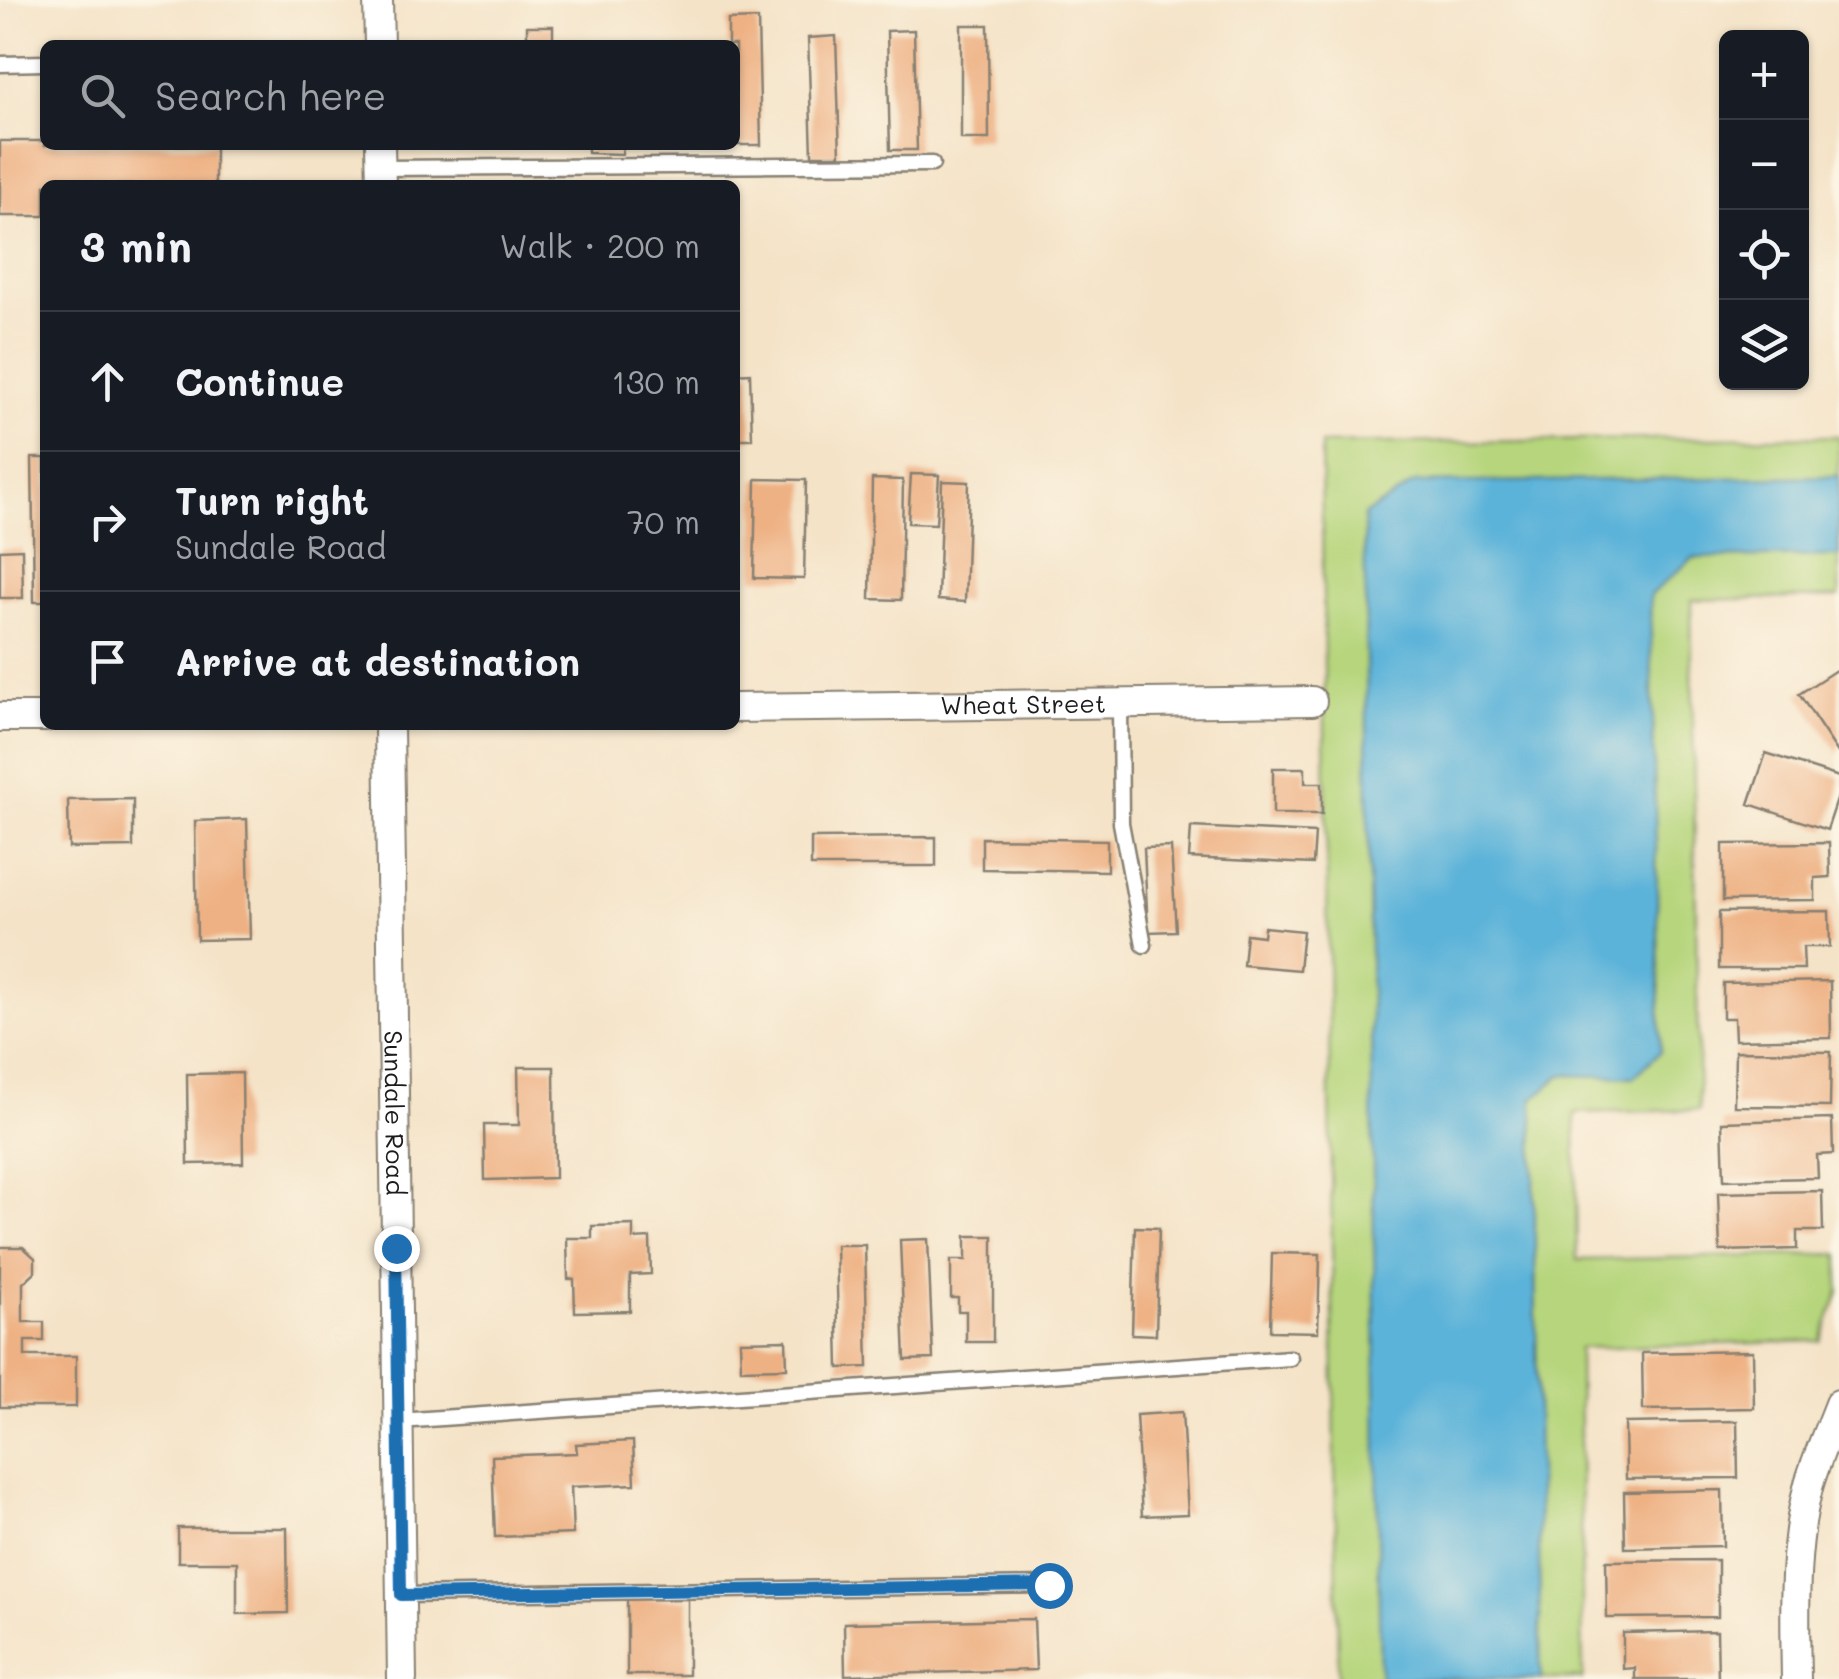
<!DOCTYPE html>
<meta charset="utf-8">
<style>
:root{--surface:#171b24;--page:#242831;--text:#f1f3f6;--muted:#9ea1a6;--line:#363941}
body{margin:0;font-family:Mali,sans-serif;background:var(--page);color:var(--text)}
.controls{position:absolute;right:30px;top:30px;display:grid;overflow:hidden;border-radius:15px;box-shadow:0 2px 8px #0004}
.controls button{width:90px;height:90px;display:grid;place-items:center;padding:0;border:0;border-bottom:2px solid var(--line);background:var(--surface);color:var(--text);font:50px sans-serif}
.stop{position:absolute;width:30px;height:30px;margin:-22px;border:8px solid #1f6fb2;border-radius:50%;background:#fff}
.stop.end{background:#1f6fb2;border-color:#fff;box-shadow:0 2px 10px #0008}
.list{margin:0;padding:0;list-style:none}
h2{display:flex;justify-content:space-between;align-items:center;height:130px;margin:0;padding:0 40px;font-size:42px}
h2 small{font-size:32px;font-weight:400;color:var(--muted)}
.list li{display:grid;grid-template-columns:65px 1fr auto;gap:30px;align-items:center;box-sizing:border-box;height:140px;padding:0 40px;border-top:2px solid var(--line)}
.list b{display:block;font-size:38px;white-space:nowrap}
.list p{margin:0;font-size:32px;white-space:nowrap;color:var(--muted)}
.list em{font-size:32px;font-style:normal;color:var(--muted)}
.icon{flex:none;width:55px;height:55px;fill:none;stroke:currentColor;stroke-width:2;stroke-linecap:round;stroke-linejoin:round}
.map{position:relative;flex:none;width:1839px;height:1679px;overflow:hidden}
.search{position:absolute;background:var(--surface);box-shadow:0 2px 8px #0004;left:40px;top:40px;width:700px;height:110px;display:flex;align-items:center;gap:25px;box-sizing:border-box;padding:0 35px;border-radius:15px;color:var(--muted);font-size:38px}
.panel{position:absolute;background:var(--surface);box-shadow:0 2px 8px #0004;left:40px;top:180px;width:700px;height:550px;border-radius:15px}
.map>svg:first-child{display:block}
</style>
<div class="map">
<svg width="1839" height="1679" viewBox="0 0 1839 1679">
<rect width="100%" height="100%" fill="#fcf5e5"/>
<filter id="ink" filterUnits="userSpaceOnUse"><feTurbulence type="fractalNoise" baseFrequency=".01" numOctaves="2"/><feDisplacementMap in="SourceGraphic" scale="20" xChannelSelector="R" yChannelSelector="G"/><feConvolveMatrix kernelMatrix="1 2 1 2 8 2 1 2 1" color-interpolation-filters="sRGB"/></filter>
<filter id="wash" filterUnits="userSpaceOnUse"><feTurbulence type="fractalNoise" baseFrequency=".0048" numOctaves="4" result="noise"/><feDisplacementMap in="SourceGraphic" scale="40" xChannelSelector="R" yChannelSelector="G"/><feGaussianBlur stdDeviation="2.25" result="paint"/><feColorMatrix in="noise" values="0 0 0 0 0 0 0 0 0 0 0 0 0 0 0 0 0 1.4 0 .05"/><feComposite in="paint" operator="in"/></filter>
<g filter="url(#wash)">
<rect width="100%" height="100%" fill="#f4e3c7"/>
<path fill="#b6d57c" stroke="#69784c" stroke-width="2.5" d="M1839,436V597L1691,600L1699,1110L1575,1113L1577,1260L1839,1254V1292L1821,1341L1579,1348L1583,1679H1338L1321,444Z"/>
<path fill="#5cb3d9" stroke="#3c687a" stroke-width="2.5" d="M1839,476V556L1693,558L1650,595L1661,1051L1634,1077L1561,1075L1533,1099L1541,1679H1380L1364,515L1415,483Z"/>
<g id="blocks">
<path fill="#eeb183" d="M758,19L761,145H735V45H728V20Z
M961,25H988L989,139H961Z
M527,26H553V45H527Z
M914,30L917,150H890L887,31Z
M836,36L840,155H812L808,38Z
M0,141H45V145H215V185H45V216H0Z
M588,145H623L622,154L588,153Z
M750,373L752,439H735V374Z
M32,458H45V602H34Z
M911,474L939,475L936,524L908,523Z
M756,479L806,480L804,579L754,578Z
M872,479L903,480L901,600L870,599Z
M942,481L969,482L965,602L938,600Z
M22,549L23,598H0V550Z
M1839,668V754L1799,694Z
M1766,753L1839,777V794L1827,830L1749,804Z
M1273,768H1305V783H1322V814H1273Z
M133,799V847L69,848L68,800Z
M247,819L250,939L197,940L195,821Z
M1191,827L1315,833L1313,864L1189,858Z
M936,837V866H811V838Z
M982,838L1107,840V871L982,869Z
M1829,843L1830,877L1815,878V900L1723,901V844Z
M1171,847L1176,931L1148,932L1144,848Z
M1829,911L1830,947H1803L1804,969H1719V912Z
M1264,927L1303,931L1299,970L1243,965L1246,934L1263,936Z
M1830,981L1831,1038L1735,1040L1734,1018H1723V983Z
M1735,1051L1831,1052L1830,1107L1734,1106Z
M518,1067H554L555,1178L485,1180L484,1125H519Z
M242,1073L243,1163L188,1164L187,1074Z
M1832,1119L1833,1154L1817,1155L1818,1178L1724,1180L1722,1122Z
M1822,1191L1823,1231H1797V1249L1720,1251L1718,1193Z
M633,1225V1239L650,1238L651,1274L630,1275V1311L575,1312L574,1279H568L567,1238H592V1226Z
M1135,1227L1159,1228L1156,1335L1132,1334Z
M966,1236H993V1342H966V1311H958V1298H951V1260H966Z
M928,1239L933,1359L905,1360L900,1240Z
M836,1245H865L868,1367L839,1368Z
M0,1247H23L35,1258V1272L23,1283V1322H44V1341H25V1356H76V1407H0Z
M1272,1253L1320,1254L1318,1332L1270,1331Z
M786,1340L787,1368L741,1369L740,1341Z
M1753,1351L1754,1408L1643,1410L1642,1353Z
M1182,1412L1188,1514L1142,1516L1136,1415Z
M1737,1421L1738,1478L1626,1479L1625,1423Z
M633,1441L635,1484L571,1487L573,1534L495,1537L492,1456L577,1453L576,1444Z
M1722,1490L1723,1546L1625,1548L1624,1492Z
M178,1528H287L288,1613L237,1614V1562H178Z
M1718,1560V1617L1607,1618L1606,1561Z
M627,1599H688V1675H627Z
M1034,1619L1036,1670L845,1675L844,1623Z
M1717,1631L1718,1679H1635V1668L1623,1669V1633Z"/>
</g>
</g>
<g filter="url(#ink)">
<use href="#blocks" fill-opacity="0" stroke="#888072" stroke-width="2.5"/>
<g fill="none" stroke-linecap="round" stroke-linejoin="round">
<defs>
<path id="service" d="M0,64L45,63
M381,168L932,164
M1120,703L1121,823L1144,945
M399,1421L1290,1358
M401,1595L1049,1585"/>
<g id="minor">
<path d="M378,0L379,45"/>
<path d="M380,145L381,185"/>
<path id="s1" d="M735,708L1312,701"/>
<path d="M0,717H45"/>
<path id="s2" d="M389,725L402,1679"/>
<path d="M1796,1679C1795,1614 1792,1548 1809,1484C1817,1457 1829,1430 1839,1404"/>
</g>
</defs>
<use href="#service" stroke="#888072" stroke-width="19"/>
<use href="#minor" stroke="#888072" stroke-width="32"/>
<use href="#service" stroke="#fff" stroke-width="14"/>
<use href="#minor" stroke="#fff" stroke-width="28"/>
</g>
</g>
<g fill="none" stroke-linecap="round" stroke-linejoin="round" filter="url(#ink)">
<path stroke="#1f6fb2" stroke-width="12" d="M396,1248L401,1595L1049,1585"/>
</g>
<g text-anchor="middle" stroke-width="8" stroke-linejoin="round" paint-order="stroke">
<g font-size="25" fill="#1c1c1c" stroke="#fcf5e5">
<text dy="9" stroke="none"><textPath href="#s1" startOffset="288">Wheat Street</textPath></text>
<text dy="9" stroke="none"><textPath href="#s2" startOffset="388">Sundale Road</textPath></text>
</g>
</g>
</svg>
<div class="controls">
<button>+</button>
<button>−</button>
<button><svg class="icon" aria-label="locate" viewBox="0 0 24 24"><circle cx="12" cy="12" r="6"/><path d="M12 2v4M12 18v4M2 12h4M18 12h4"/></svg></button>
<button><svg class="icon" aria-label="layers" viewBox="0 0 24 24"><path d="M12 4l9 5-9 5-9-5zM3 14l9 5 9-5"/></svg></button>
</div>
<div class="stop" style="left:1049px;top:1585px"></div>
<div class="stop end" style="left:396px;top:1248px"></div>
<div class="search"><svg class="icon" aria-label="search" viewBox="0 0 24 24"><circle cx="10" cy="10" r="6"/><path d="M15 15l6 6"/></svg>Search here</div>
<section class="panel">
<h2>3 min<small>Walk · 200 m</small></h2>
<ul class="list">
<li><svg class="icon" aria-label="ahead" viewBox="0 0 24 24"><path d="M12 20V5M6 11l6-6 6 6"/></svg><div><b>Continue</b></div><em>130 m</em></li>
<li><svg class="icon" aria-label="right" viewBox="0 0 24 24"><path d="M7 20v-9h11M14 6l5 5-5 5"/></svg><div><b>Turn right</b><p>Sundale Road</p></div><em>70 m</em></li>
<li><svg class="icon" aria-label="arrive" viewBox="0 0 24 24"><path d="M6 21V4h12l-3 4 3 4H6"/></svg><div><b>Arrive at destination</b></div></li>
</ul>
</section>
</div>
